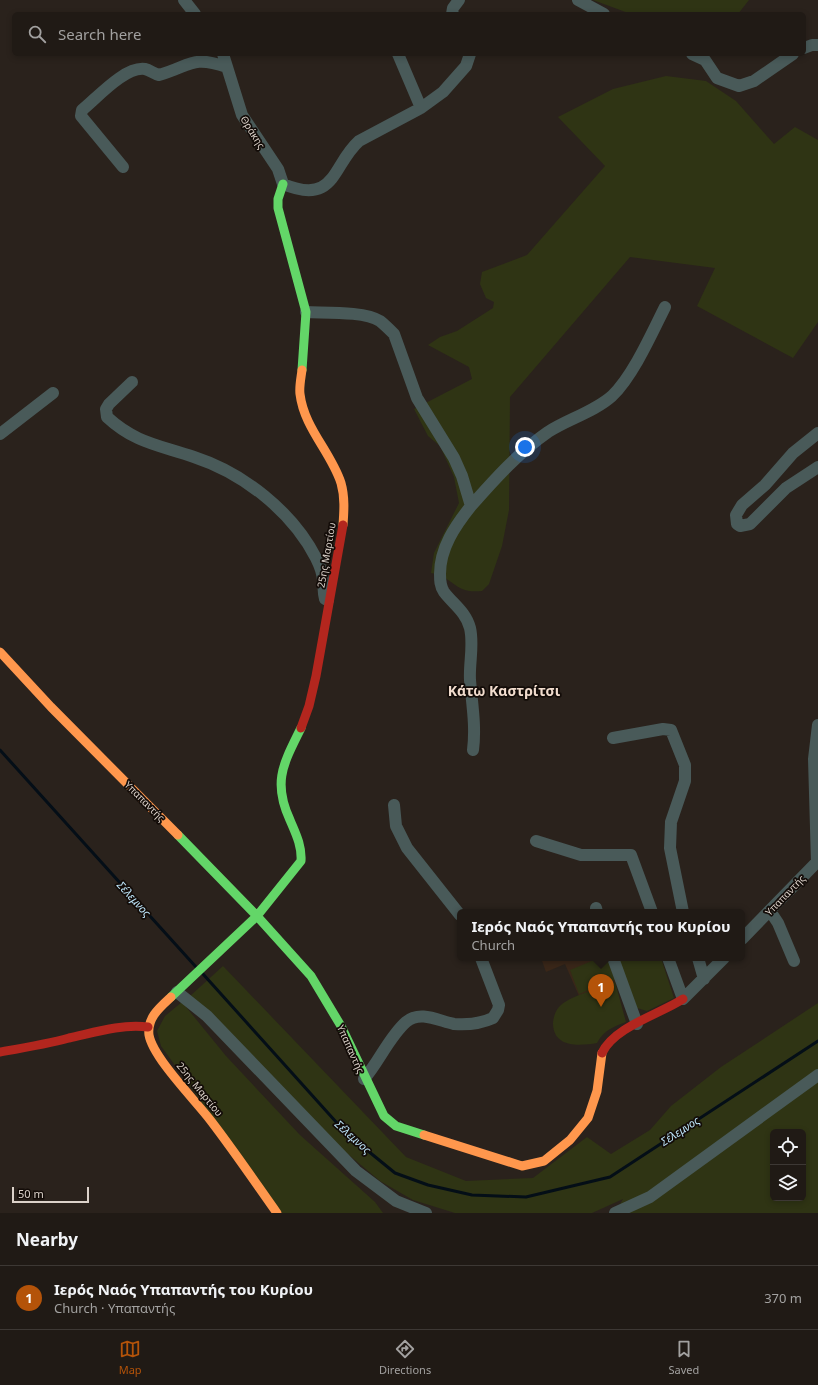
<!DOCTYPE html>
<meta charset="utf-8">
<style>
:root{--surface:#201a15;--page:#28231e;--text:#f1f3f6;--muted:#a2a1a0;--line:#3d3834;--accent:#b45309}
body{margin:0;font-family:"Noto Sans",sans-serif;background:var(--page);color:var(--text)}
.controls{position:absolute;right:12px;bottom:12px;display:grid;overflow:hidden;border-radius:6px;box-shadow:0 2px 6px #0003}
.controls button{width:36px;height:36px;display:grid;place-items:center;padding:0;border:0;border-bottom:1px solid var(--line);background:var(--surface);color:var(--text);font:20px sans-serif}
.scale{position:absolute;left:12px;bottom:10px;width:77px;box-sizing:border-box;padding-left:4px;border:2px solid #dcd2ca;border-top:0;font-size:11px;line-height:14px;white-space:nowrap;color:#dcd2ca;-webkit-text-stroke:3px #130c08;paint-order:stroke}
.you{position:absolute;left:525px;top:447px;width:14px;height:14px;margin:-10px;border:3px solid #fff;border-radius:50%;background:#1a73e8;box-shadow:0 0 0 6px #1a73e833}
.badge{display:grid;place-items:center;width:26px;height:26px;border-radius:50%;background:var(--accent);color:#fff;font-size:13px;font-weight:700}
.pin{position:absolute;translate:-50% -33px;filter:drop-shadow(0 1px 2px #0008)}
.pin::after{content:'';position:absolute;top:21px;width:14px;height:12px;background:inherit;clip-path:polygon(0 0,100% 0,50% 100%)}
.popup{position:absolute;left:457px;top:909px;width:288px;height:52px;box-sizing:border-box;display:grid;place-content:center;border-radius:6px;background:var(--surface);filter:drop-shadow(0 1px 3px #0005);font-size:13px;white-space:nowrap;color:var(--muted)}
.popup b{font-size:15px;color:var(--text)}
.popup::after{content:'';position:absolute;left:50%;top:100%;margin-left:-8px;border:8px solid transparent;border-top-color:var(--surface)}
.list{margin:0;padding:0;list-style:none}
h2{display:flex;justify-content:space-between;align-items:center;height:52px;margin:0;padding:0 16px;font-size:17px}
h2 small{font-size:13px;font-weight:400;color:var(--muted)}
.list li{display:grid;grid-template-columns:26px 1fr auto;gap:12px;align-items:center;box-sizing:border-box;height:64px;padding:0 16px;border-top:1px solid var(--line)}
.list b{display:block;font-size:15px;white-space:nowrap}
.list p{margin:0;font-size:13px;white-space:nowrap;color:var(--muted)}
.list em{font-size:13px;font-style:normal;color:var(--muted)}
.icon{flex:none;width:22px;height:22px;fill:none;stroke:currentColor;stroke-width:2;stroke-linecap:round;stroke-linejoin:round}
.map{position:relative;flex:none;width:818px;height:1213px;overflow:hidden}
.search{position:absolute;background:var(--surface);box-shadow:0 2px 6px #0003;left:12px;right:12px;top:12px;height:44px;display:flex;align-items:center;gap:10px;box-sizing:border-box;padding:0 14px;border-radius:6px;color:var(--muted);font-size:15px}
.sheet{height:116px;background:var(--surface)}
nav{display:flex;justify-content:space-around;align-items:center;box-sizing:border-box;height:56px;border-top:1px solid var(--line);background:var(--surface);font-size:11px;color:var(--muted)}
nav a{display:grid;justify-items:center;gap:2px}
nav .on{color:var(--accent)}
.map>svg:first-child{display:block}
</style>
<div class="map">
<svg width="818" height="1213" viewBox="0 0 818 1213">
<rect width="100%" height="100%" fill="#2a221c"/>
<path fill="#3a2719" d="M541,958H608L615,982L579,996L565,964L546,972Z"/>
<path fill="#2f3414" fill-rule="evenodd" d="M593,0H749L738,14H631Z
M666,76L706,81L736,101L774,144L795,127L818,140V322L793,358L697,306L715,268L630,257L510,397L509,510L502,546L489,584L482,591C453,594 455,577 431,573L434,553L459,503L454,477L440,446L428,436L414,409L472,379L469,367L428,345L440,337L457,331L493,308L494,302L486,298L480,284L482,272L527,255L605,166L558,117L613,89Z
M599,958H607L615,980L579,994L570,970Z
M624,958H661L674,998L647,1011L637,1008L618,959Z
M223,966L406,1157L466,1181L533,1178L587,1137L611,1154L650,1130L671,1106L721,1067L818,1003V1213H615L623,1199L592,1213H455L413,1200L380,1181L330,1139L189,997ZM773,1132H803V1198H773Z
M615,982L626,1022C613,1027 604,1030 597,1043C579,1046 554,1048 553,1024C553,1019 555,1011 559,1007C567,997 602,987 615,982Z
M182,1002L226,1056L300,1135L375,1202L383,1213H282L161,1046L157,1031L165,1016Z"/>
<g fill="none" stroke-linecap="round" stroke-linejoin="round">
<path stroke="#040e17" stroke-width="3" d="M0,750L196,967
M203,974L346,1133L395,1173L428,1185L472,1195L526,1197L610,1177L818,1041"/>
<path stroke="#495a59" stroke-width="12" d="M184,0L195,14
M578,0L604,14
M452,14L453,8L459,0
M804,48L812,45H818
M223,54L242,115L278,169L283,184C336,206 332,165 359,141L421,108L443,92L466,66L470,54
M398,54L421,108
M692,54L705,60L717,78L739,86L754,81L793,54
M123,167L81,116L82,110C97,98 125,66 145,69C150,70 154,74 159,75C191,66 191,55 227,67
M306,312C324,313 365,311 380,321C385,325 389,329 394,334L417,398L454,458L462,476L471,506C455,526 440,548 440,574C440,580 440,586 444,592C453,604 466,612 470,628C474,645 469,663 470,680C472,704 476,726 473,750
M132,382L109,404L106,409L107,417C135,443 159,445 194,457C243,473 292,511 316,558C319,564 323,574 323,581C324,587 323,592 325,599L328,600
M818,433L793,453L765,485L742,505L736,515L737,524L740,526L750,524L786,488L818,467
M0,434L53,393
M471,506C494,480 519,452 548,432C568,419 594,412 612,396C633,376 652,333 665,307
M613,738L663,729L671,730L685,765V781L671,822L670,848L683,912
M394,805L396,826L407,848L460,915
M536,841L581,855H631L652,912
M596,908L597,912
M770,911L778,923L794,961
M742,939L817,862L814,759L818,725
M613,958L637,1024
M668,958L683,999L724,958
M698,958L704,979
M177,992L207,1016L356,1171L396,1201L426,1213
M364,1079C379,1062 389,1037 406,1022C420,1010 439,1021 454,1024C467,1025 482,1023 493,1018L498,1010L499,1005L481,958
M615,1213L650,1197L818,1075"/>
<path stroke="#63d668" stroke-width="9" d="M283,184L278,199V208L306,312L302,370
M178,835L257,916L311,976L341,1026L384,1116L396,1126L424,1135
M171,997L257,916L301,861C302,846 296,834 290,820C272,781 284,763 301,728"/>
<path stroke="#ff974d" stroke-width="9" d="M302,370C301,378 299,387 300,394C304,428 331,452 341,483C345,497 344,511 343,525
M0,652L51,707L178,835
M171,997C159,1008 147,1018 149,1035C153,1058 196,1101 211,1121C234,1151 255,1182 277,1213
M424,1135L522,1166L544,1161L570,1140L588,1118L597,1091L602,1053"/>
<path stroke="#b3261e" stroke-width="9" d="M301,728L309,706L316,676L343,525
M0,1052C23,1048 47,1044 69,1038C96,1032 120,1024 148,1027
M602,1053C614,1027 660,1014 683,999"/>
</g>
<g text-anchor="middle" stroke-width="3.5" stroke-linejoin="round" paint-order="stroke">
<g font-size="10" fill="#dcd2ca" stroke="#130c08">
<text transform="translate(253 132) rotate(58)" y="4">Θράκης</text>
<text transform="translate(326 555) rotate(-80)" y="4">25ης Μαρτίου</text>
<text transform="translate(145 801) rotate(45)" y="4">Υπαπαντής</text>
<text transform="translate(785 895) rotate(-46)" y="4">Υπαπαντής</text>
<text transform="translate(351 1049) rotate(66)" y="4">Υπαπαντής</text>
<text transform="translate(200 1089) rotate(51)" y="4">25ης Μαρτίου</text>
</g>
<g font-size="11" font-style="italic" fill="#bfe7fc" stroke="#130c08">
<text transform="translate(134 899) rotate(48)" y="4">Σέλεμνος</text>
<text transform="translate(680 1131) rotate(-33)" y="4">Σέλεμνος</text>
<text transform="translate(353 1137) rotate(42)" y="4">Σέλεμνος</text>
</g>
<g font-size="14" font-weight="bold" fill="#f2ddce" stroke="#130c08">
<text x="504" y="696">Κάτω Καστρίτσι</text>
</g>
</g>
</svg>
<div class="controls">
<button><svg class="icon" aria-label="locate" viewBox="0 0 24 24"><circle cx="12" cy="12" r="6"/><path d="M12 2v4M12 18v4M2 12h4M18 12h4"/></svg></button>
<button><svg class="icon" aria-label="layers" viewBox="0 0 24 24"><path d="M12 4l9 5-9 5-9-5zM3 14l9 5 9-5"/></svg></button>
</div>
<div class="scale">50 m</div>
<div class="you"></div>
<div class="pin badge" style="left:601px;top:1007px">1</div>
<div class="popup"><b>Ιερός Ναός Υπαπαντής του Κυρίου</b>Church</div>
<div class="search"><svg class="icon" aria-label="search" viewBox="0 0 24 24"><circle cx="10" cy="10" r="6"/><path d="M15 15l6 6"/></svg>Search here</div>
</div>
<section class="sheet">
<h2>Nearby<small></small></h2>
<ul class="list">
<li><span class="badge">1</span><div><b>Ιερός Ναός Υπαπαντής του Κυρίου</b><p>Church · Υπαπαντής</p></div><em>370 m</em></li>
</ul>
</section>
<nav>
<a class="on"><svg class="icon" aria-label="map" viewBox="0 0 24 24"><path d="M3 6l6-2 6 2 6-2v14l-6 2-6-2-6 2zM9 4v14M15 6v14"/></svg>Map</a>
<a><svg class="icon" aria-label="directions" viewBox="0 0 24 24"><path d="M12 3l9 9-9 9-9-9zM9 14v-3h6M13 9l2 2-2 2"/></svg>Directions</a>
<a><svg class="icon" aria-label="saved" viewBox="0 0 24 24"><path d="M7 4h10v16l-5-4-5 4z"/></svg>Saved</a>
</nav>
